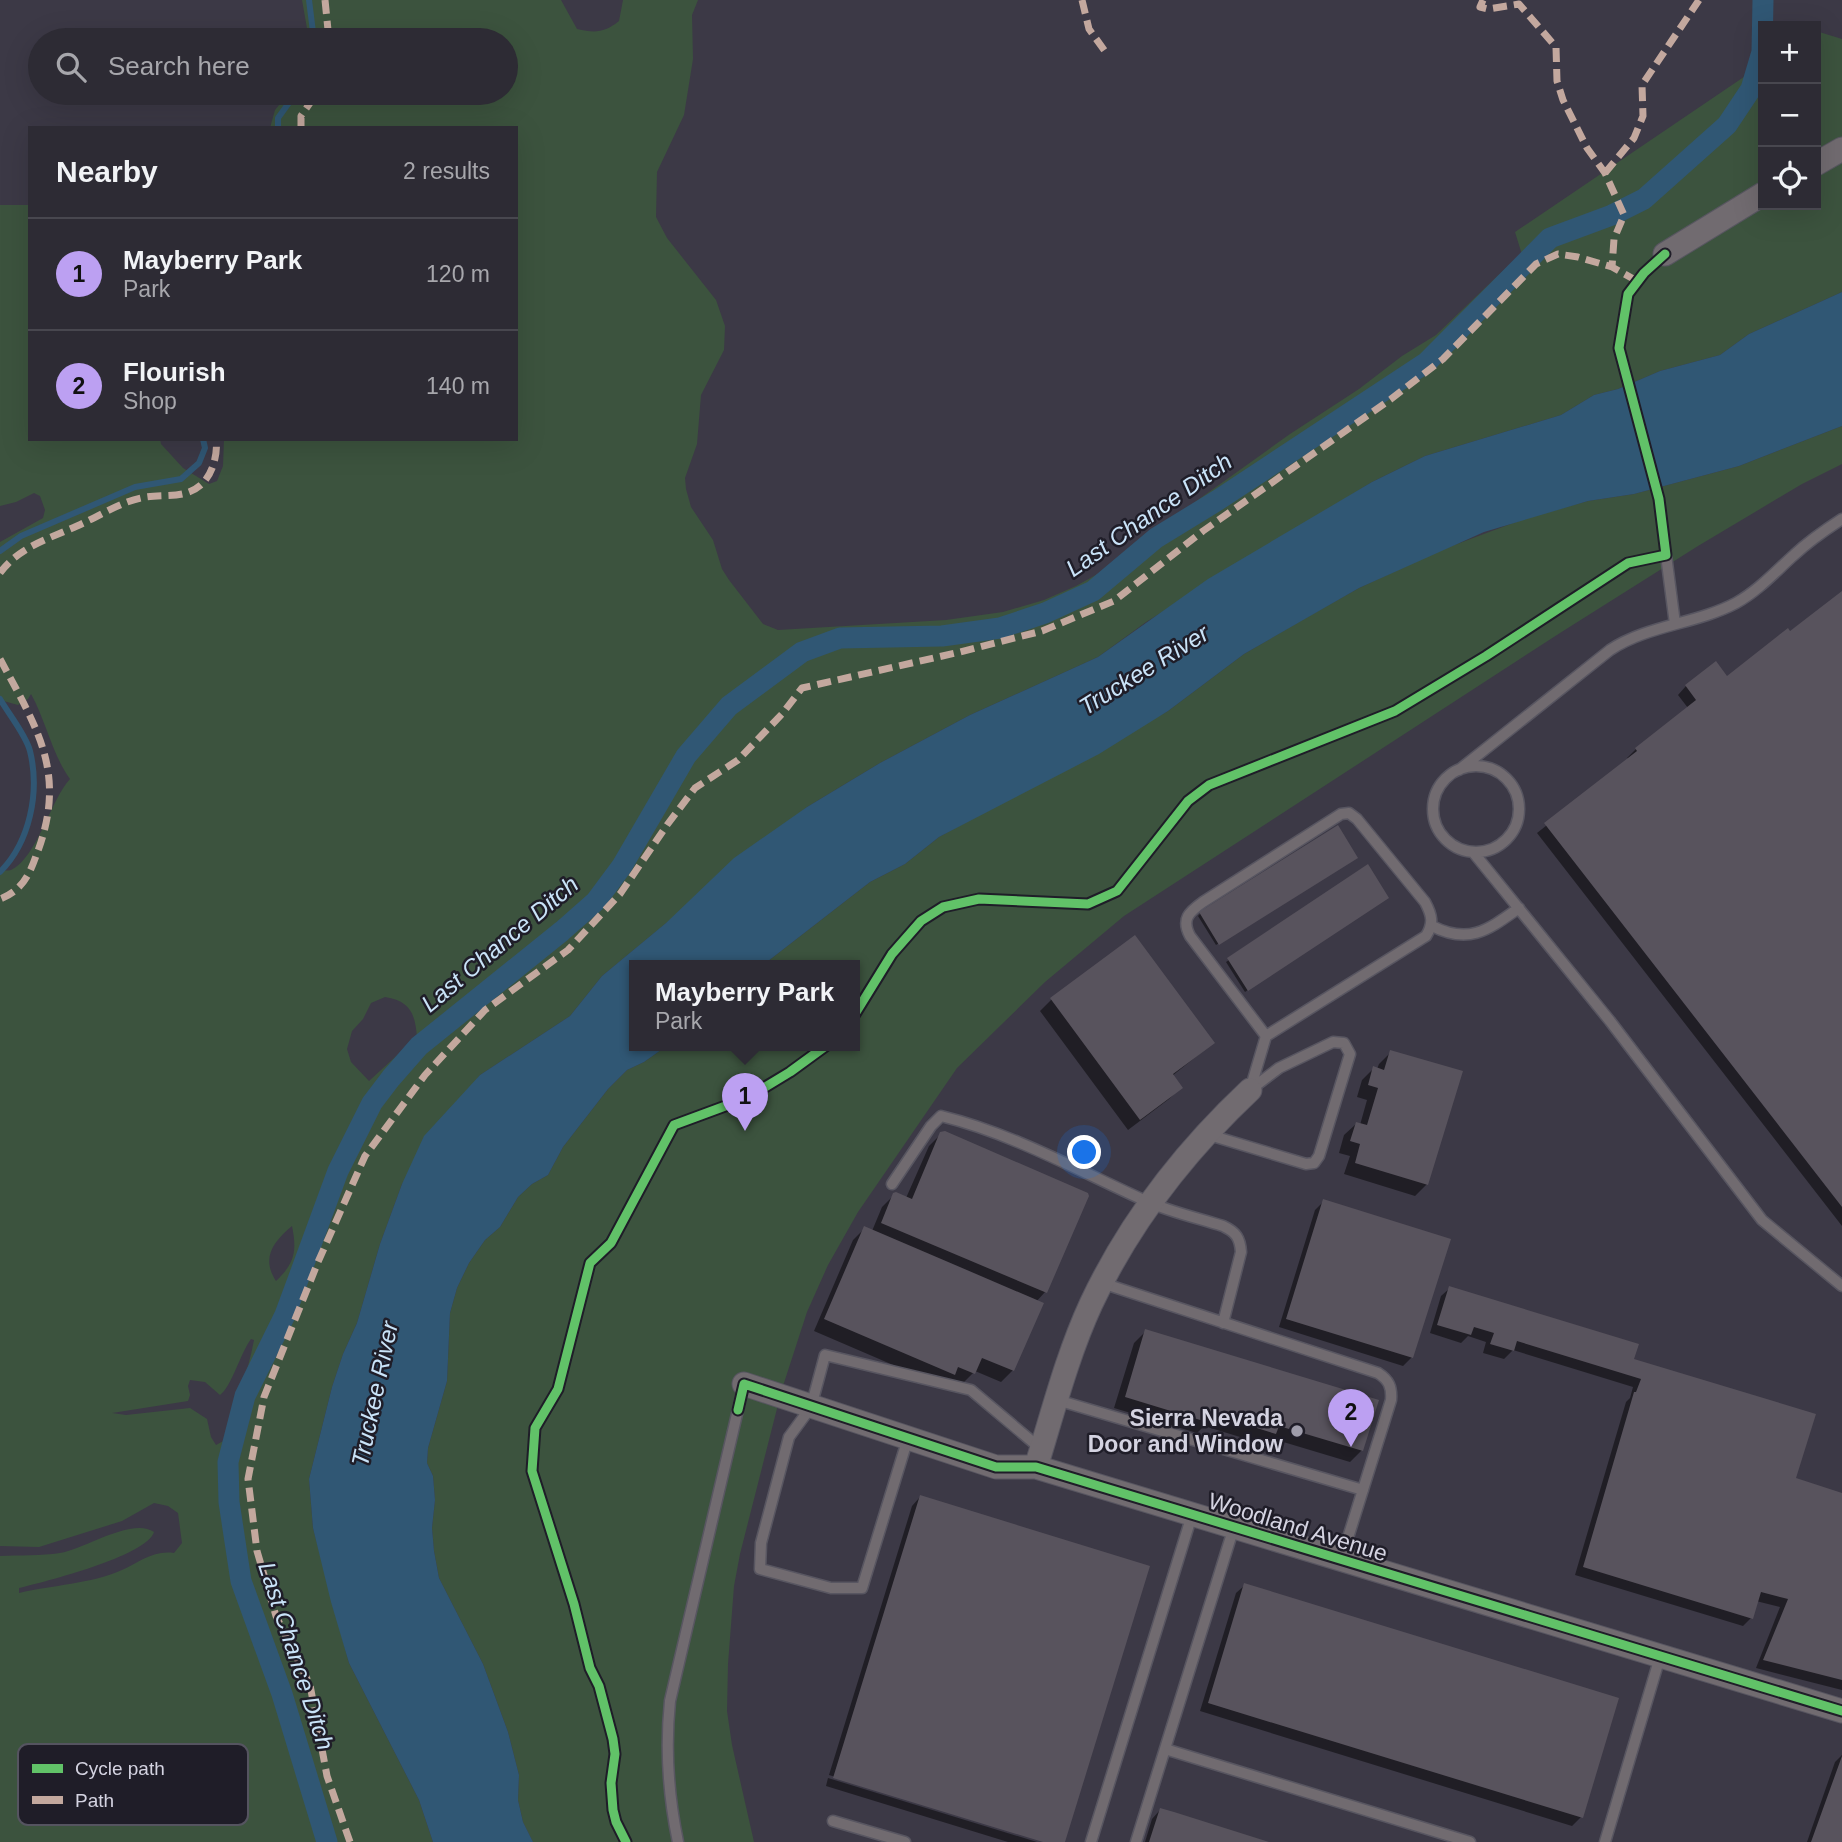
<!DOCTYPE html>
<meta charset="utf-8">
<style>
:root{--surface:#2d2b34;--page:#393740;--text:#f1f3f6;--muted:#a7a7ac;--line:#48474f;--accent:#bca0f2}
body{margin:0;font-family:Arial,sans-serif;background:var(--page);color:var(--text)}
.controls{position:absolute;right:21px;top:21px;display:grid;overflow:hidden;border-radius:0px;box-shadow:0 7px 28px #0002}
.controls button{width:63px;height:63px;display:grid;place-items:center;padding:0;border:0;border-bottom:2px solid var(--line);background:var(--surface);color:var(--text);font:35px sans-serif}
.you{position:absolute;left:1085px;top:1153px;width:24px;height:24px;margin:-18px;border:5px solid #fff;border-radius:50%;background:#1a73e8;box-shadow:0 0 0 10px #1a73e833}
.badge{display:grid;place-items:center;width:46px;height:46px;border-radius:50%;background:var(--accent);color:#111;font-size:23px;font-weight:700}
.pin{position:absolute;translate:-50% -58px;filter:drop-shadow(0 2px 4px #0008)}
.pin::after{content:'';position:absolute;top:37px;width:24px;height:21px;background:inherit;clip-path:polygon(0 0,100% 0,50% 100%)}
.popup{position:absolute;left:629px;top:960px;width:231px;height:91px;box-sizing:border-box;display:grid;place-content:center;border-radius:0px;background:var(--surface);filter:drop-shadow(0 2px 5px #0005);font-size:23px;white-space:nowrap;color:var(--muted)}
.popup b{font-size:26px;color:var(--text)}
.popup::after{content:'';position:absolute;left:50%;top:100%;margin-left:-14px;border:14px solid transparent;border-top-color:var(--surface)}
.list{margin:0;padding:0;list-style:none}
h2{display:flex;justify-content:space-between;align-items:center;height:91px;margin:0;padding:0 28px;font-size:30px}
h2 small{font-size:23px;font-weight:400;color:var(--muted)}
.list li{display:grid;grid-template-columns:46px 1fr auto;gap:21px;align-items:center;box-sizing:border-box;height:112px;padding:0 28px;border-top:2px solid var(--line)}
.list b{display:block;font-size:26px;white-space:nowrap}
.list p{margin:0;font-size:23px;white-space:nowrap;color:var(--muted)}
.list em{font-size:23px;font-style:normal;color:var(--muted)}
.icon{flex:none;width:38px;height:38px;fill:none;stroke:currentColor;stroke-width:2;stroke-linecap:round;stroke-linejoin:round}
.map{position:relative;flex:none;width:1842px;height:1842px;overflow:hidden}
.search{position:absolute;background:var(--surface);box-shadow:0 7px 28px #0002;left:28px;top:28px;width:490px;height:77px;display:flex;align-items:center;gap:18px;box-sizing:border-box;padding:0 24px;border-radius:38px;color:var(--muted);font-size:26px}
.panel{position:absolute;background:var(--surface);box-shadow:0 7px 28px #0002;left:28px;top:126px;width:490px;height:315px;border-radius:0px}
.map>svg:first-child{display:block}
</style>
<div class="map">
<svg width="1842" height="1842" viewBox="0 0 1842 1842">
<rect width="100%" height="100%" fill="#3c3946"/>
<path fill="#3c533e" fill-rule="evenodd" d="M302,0H561L577,29C595,33 604,33 619,21L623,0H698L692,15L693,59L684,115L657,172L656,217L667,238L716,300L725,326L724,350L701,395L697,444L685,478L686,489L691,507L713,540L722,569L729,580L763,624L778,630L946,620L1003,612L1044,600L1076,586L1110,567L1167,522L1290,434L1359,389L1402,356L1436,335L1510,264L1524,261L1515,232L1763,64V205H1816V31L1842,39V292L1749,334L1720,355L1660,371L1618,389L1594,395L1561,415L1425,456L1372,482L1146,622L1098,657L970,715L880,763L807,807L602,976L570,1016L480,1075L402,1184L380,1244L357,1323L343,1354L332,1387L309,1479L313,1528L349,1663L419,1800L433,1842H0V1556C20,1555 41,1556 60,1553C85,1549 132,1517 154,1532C147,1556 44,1582 19,1588V1593C53,1585 90,1584 122,1570C140,1562 153,1550 174,1553L182,1543L178,1513L168,1506L154,1503L122,1521L39,1547L0,1546V871C4,870 8,871 11,870C37,858 51,799 70,779C52,754 46,721 31,694L28,699L18,705L0,700V542L43,518L45,510L40,496L34,493L16,502L0,506V205H30V439H160L161,444L183,468L209,484L217,481L223,466L224,439H516V128H270L275,110L289,93H506V40H309ZM385,997C410,1001 415,1013 417,1037L369,1081L351,1062L347,1049L352,1031L363,1019L371,1003ZM292,1226C297,1251 295,1263 276,1281C261,1258 273,1242 292,1226ZM251,1339L254,1340C248,1374 234,1404 229,1438L216,1445L211,1437L207,1419L190,1408L126,1415L112,1413L188,1401L190,1395L188,1386L190,1380L205,1382L220,1395C232,1386 240,1354 251,1339Z
M1842,426V464L1802,484L1698,546L1560,633L1124,916L1045,982L957,1068L858,1212L828,1265L807,1312L782,1389L740,1554L734,1586L728,1664L727,1711L732,1745L754,1842H533L523,1822L518,1800L519,1775L508,1732L483,1664L439,1578L434,1551L432,1528L435,1500L433,1476L427,1463L428,1448L447,1381L450,1313L457,1288L469,1263L485,1240L500,1227L518,1197L532,1184L548,1175L563,1147L608,1089L627,1070L644,1062L668,1045H855V965H763L870,882L905,864L939,837L1168,711L1244,654L1311,615L1359,588L1441,550L1527,518L1588,501L1634,494L1739,466Z"/>
<path fill="#305774" d="M1842,292V426L1739,466L1634,494L1588,501L1484,532L1359,588L1244,654L1168,711L1099,754L939,837L905,864L870,882L763,965H635V1045H668L644,1062L627,1070L608,1089L563,1147L548,1175L532,1184L518,1197L500,1227L485,1240L469,1263L457,1288L450,1313L447,1381L428,1448L427,1463L433,1476L435,1500L432,1528L434,1551L439,1578L483,1664L508,1732L519,1775L518,1800L523,1822L533,1842H433L419,1800L349,1663L331,1602L313,1528L309,1479L332,1387L343,1354L357,1323L380,1244L402,1184L424,1136L480,1075L570,1016L602,976L666,923L734,858L807,807L880,763L970,715L1098,657L1208,579L1372,482L1425,456L1561,415L1594,395L1618,389L1660,371L1720,355L1749,334Z"/>
<path fill="#0007" d="M1842,593V1226L1537,833L1629,760L1627,758L1636,749L1688,708L1678,695L1686,686L1727,678Z
M1338,828L1354,859L1216,945L1198,916L1200,914Z
M1367,867L1385,899L1245,992L1226,962Z
M1135,937L1213,1043L1172,1076L1181,1087L1169,1099L1128,1130L1040,1011L1051,1000Z
M1391,1052L1427,1184L1415,1196L1344,1174L1350,1156L1339,1153L1344,1135L1356,1124L1360,1125L1367,1100L1357,1097L1362,1080L1374,1068L1377,1069L1379,1064Z
M941,1134L1045,1292L1036,1302L1013,1370L1001,1382L975,1371L961,1385L948,1379L942,1386L814,1331L853,1240L865,1228L872,1231L882,1207L894,1195L906,1198L929,1146Z
M1324,1201L1412,1357L1403,1366L1279,1327L1315,1210Z
M1450,1288L1632,1360L1794,1479L1842,1495V1690L1756,1668L1780,1607L1756,1601L1751,1618L1743,1626L1575,1575L1626,1402L1630,1398L1633,1387L1513,1350L1504,1359L1483,1353L1486,1342L1468,1336L1461,1343L1430,1333L1441,1296Z
M1146,1331L1362,1450L1350,1462L1270,1438L1263,1444L1204,1426L1197,1433L1114,1408L1134,1343Z
M920,1497L1064,1842H1049L829,1775L912,1506Z
M1245,1585L1581,1817L1572,1826L1200,1711L1236,1593Z
M1842,1755V1842H1807L1835,1762Z
M828,1778L1037,1842H1008L826,1786Z
M1160,1810L1263,1842H1145L1152,1819Z"/>
<g fill="none" stroke-linecap="round" stroke-linejoin="round">
<path stroke="#305774" stroke-width="6" d="M309,0L314,40
M278,128V118L296,93
M0,551L21,536L135,487L181,479L199,463L205,448L203,439
M0,699C8,713 26,735 30,751C40,792 30,842 0,872"/>
<path stroke="#305774" stroke-width="21" d="M327,1842L282,1694L241,1581L229,1502L228,1462L245,1396L285,1315L338,1171L372,1103L391,1078L419,1046L562,931L596,901L622,866L686,756L729,706L802,652L840,638L942,636L1000,628L1045,613L1093,591L1156,538L1218,500L1427,362L1550,238L1612,215L1644,199L1727,125L1751,89L1762,52L1763,0"/>
</g>
<path fill="#58535d" d="M1842,591V1207L1544,823L1637,751L1635,748L1696,700L1685,685L1716,661L1727,676L1788,628L1790,631Z
M1338,825L1358,858L1219,945L1199,912Z
M1368,864L1389,898L1248,991L1227,958Z
M1135,935L1215,1043L1173,1074L1183,1088L1140,1120L1050,998Z
M1390,1050L1463,1071L1428,1185L1355,1163L1360,1144L1350,1141L1356,1122L1367,1125L1378,1088L1368,1085L1373,1066L1384,1070Z
M945,1131L1088,1193L1089,1196L1047,1293L881,1223L893,1193L896,1192L912,1199L940,1132Z
M1323,1199L1451,1239L1413,1358L1286,1319Z
M864,1226L1044,1303L1014,1371L982,1358L975,1374L958,1367L955,1375L824,1319Z
M1449,1286L1639,1344L1634,1359L1816,1414L1796,1478L1842,1493V1680L1763,1660L1788,1599L1761,1592L1753,1619L1583,1567L1634,1392H1636L1641,1379L1517,1341L1514,1351L1490,1344L1494,1333L1474,1327L1471,1335L1437,1325Z
M1145,1329L1379,1400L1363,1451L1279,1426L1276,1434L1212,1414L1210,1423L1125,1397Z
M920,1495L1150,1566L1065,1842H1043L833,1778Z
M1244,1583L1619,1698L1583,1818L1208,1703Z
M1842,1756V1842H1811Z
M1160,1808L1174,1812L1269,1842H1149Z"/>
<g fill="none" stroke-linecap="round" stroke-linejoin="round">
<defs>
<path id="service" d="M1666,555L1675,624
M1433 809a43 43 0 1 1 86 0a43 43 0 1 1-86 0Z
M1459,770L1610,650C1648,625 1696,624 1736,603C1758,591 1776,571 1794,555C1809,541 1825,530 1842,519
M1473,852L1610,1021L1762,1220L1842,1286
M1432,926C1469,945 1488,930 1519,908
M1250,1090L1266,1036L1426,936C1434,923 1432,915 1425,902L1357,819L1349,813L1341,814L1203,902C1189,912 1181,919 1190,936L1266,1036
M1206,1134L1306,1164L1314,1163L1319,1156L1350,1054L1344,1043L1333,1042L1279,1068L1250,1090
M892,1184L931,1126L941,1116C1014,1134 1079,1171 1146,1201C1170,1212 1198,1218 1223,1226C1236,1232 1240,1238 1241,1252L1223,1323
M1102,1283L1378,1373C1389,1380 1392,1387 1391,1400L1341,1560
M1057,1400L1363,1490
M908,1438L862,1588H831L760,1569L761,1543L789,1437L811,1407L825,1355L971,1390L1041,1449
M1165,1749L1470,1842
M833,1821L905,1842
M678,1842C668,1794 665,1750 670,1701L744,1384
M1091,1842L1192,1515
M1136,1842L1234,1527
M1605,1842L1660,1657"/>
<path id="minor" d="M1816,164L1842,149
M1665,254L1763,194
M744,1384L996,1467H1036L1842,1711
M1036,1467C1053,1412 1067,1356 1091,1304C1130,1221 1184,1152 1250,1090"/>
</defs>
<use href="#service" stroke="#585661" stroke-width="13"/>
<use href="#minor" stroke="#585661" stroke-width="25"/>
<use href="#service" stroke="#716b70" stroke-width="10"/>
<use href="#minor" stroke="#716b70" stroke-width="23"/>
<path stroke="#c3a89e" stroke-width="7" stroke-dasharray="14 7" stroke-linecap="butt" d="M325,0L329,40
M1082,0L1089,29L1107,54
M1483,0L1480,7L1488,9L1519,4L1556,47L1557,81L1563,100L1587,148L1605,173L1624,215L1614,239L1612,267
M301,128V116L317,93
M1605,173L1634,138L1643,116L1642,85L1699,0
M0,573C19,547 48,539 77,526C100,516 121,501 146,497C166,494 186,499 202,484C213,473 218,454 216,439
M0,659C38,730 68,774 36,856C29,876 21,891 0,899
M350,1842L327,1776L310,1685L276,1616L257,1551L248,1479L264,1397L318,1262L365,1156L425,1075L485,1010L568,950L620,894L667,825L695,788L738,760L782,714L802,688L960,652L1042,631L1114,601L1203,531L1391,399L1443,359L1536,264L1558,254L1578,257L1612,267L1637,281"/>
<defs>
<path id="cycleway" d="M855,1014L892,954L921,921L943,907L979,899L1088,904L1117,891L1188,801L1209,785L1395,711L1486,656L1628,563L1666,555L1659,499L1619,348L1628,294L1644,273L1665,254
M738,1410L744,1384L996,1467H1036L1842,1711
M626,1842L616,1822L613,1810L611,1783L615,1754L613,1739L599,1686L590,1668L574,1604L532,1471L535,1428L558,1389L590,1263L611,1243L674,1125L747,1098L790,1072L827,1045"/>
</defs>
<use href="#cycleway" stroke="#1f1d28" stroke-width="13"/>
<use href="#cycleway" stroke="#61c268" stroke-width="9"/>
</g>
<circle fill="#9f9dab" stroke="#1f1d28" stroke-width="2.5" cx="1297" cy="1431" r="7"/>
<g text-anchor="middle" stroke-width="5" stroke-linejoin="round" paint-order="stroke">
<g font-size="23" font-weight="bold" fill="#d4d3e1" stroke="#1f1d28" text-anchor="end">
<text x="1283" y="1426">Sierra Nevada<tspan x="1283" dy="26">Door and Window</tspan></text>
</g>
<g font-size="23" fill="#d4d3e1" stroke="#1f1d28">
<text transform="translate(1298 1527) rotate(17)" y="8">Woodland Avenue</text>
</g>
<g font-size="24" font-style="italic" fill="#c9e3f8" stroke="#1f1d28">
<text transform="translate(1149 515) rotate(-35)" y="8">Last Chance Ditch</text>
<text transform="translate(1144 670) rotate(-32)" y="8">Truckee River</text>
<text transform="translate(500 944) rotate(-40)" y="8">Last Chance Ditch</text>
<text transform="translate(375 1394) rotate(-78)" y="8">Truckee River</text>
<text transform="translate(296 1656) rotate(72)" y="8">Last Chance Ditch</text>
</g>
</g>
<rect x="18" y="1744" width="230" height="81" rx="10" fill="#1f1d28" stroke="#555460" stroke-width="2"/>
<rect x="32" y="1764" width="31" height="9" fill="#61c268"/>
<rect x="32" y="1796" width="31" height="8" fill="#c3a89e"/>
<g font-size="19" fill="#d4d3e1">
<text x="75" y="1775">Cycle path</text>
<text x="75" y="1807">Path</text>
</g>
</svg>
<div class="controls">
<button>+</button>
<button>−</button>
<button><svg class="icon" aria-label="locate" viewBox="0 0 24 24"><circle cx="12" cy="12" r="6"/><path d="M12 2v4M12 18v4M2 12h4M18 12h4"/></svg></button>
</div>
<div class="you"></div>
<div class="pin badge" style="left:745px;top:1131px">1</div>
<div class="popup"><b>Mayberry Park</b>Park</div>
<div class="pin badge" style="left:1351px;top:1447px">2</div>
<div class="search"><svg class="icon" aria-label="search" viewBox="0 0 24 24"><circle cx="10" cy="10" r="6"/><path d="M15 15l6 6"/></svg>Search here</div>
<section class="panel">
<h2>Nearby<small>2 results</small></h2>
<ul class="list">
<li><span class="badge">1</span><div><b>Mayberry Park</b><p>Park</p></div><em>120 m</em></li>
<li><span class="badge">2</span><div><b>Flourish</b><p>Shop</p></div><em>140 m</em></li>
</ul>
</section>
</div>
